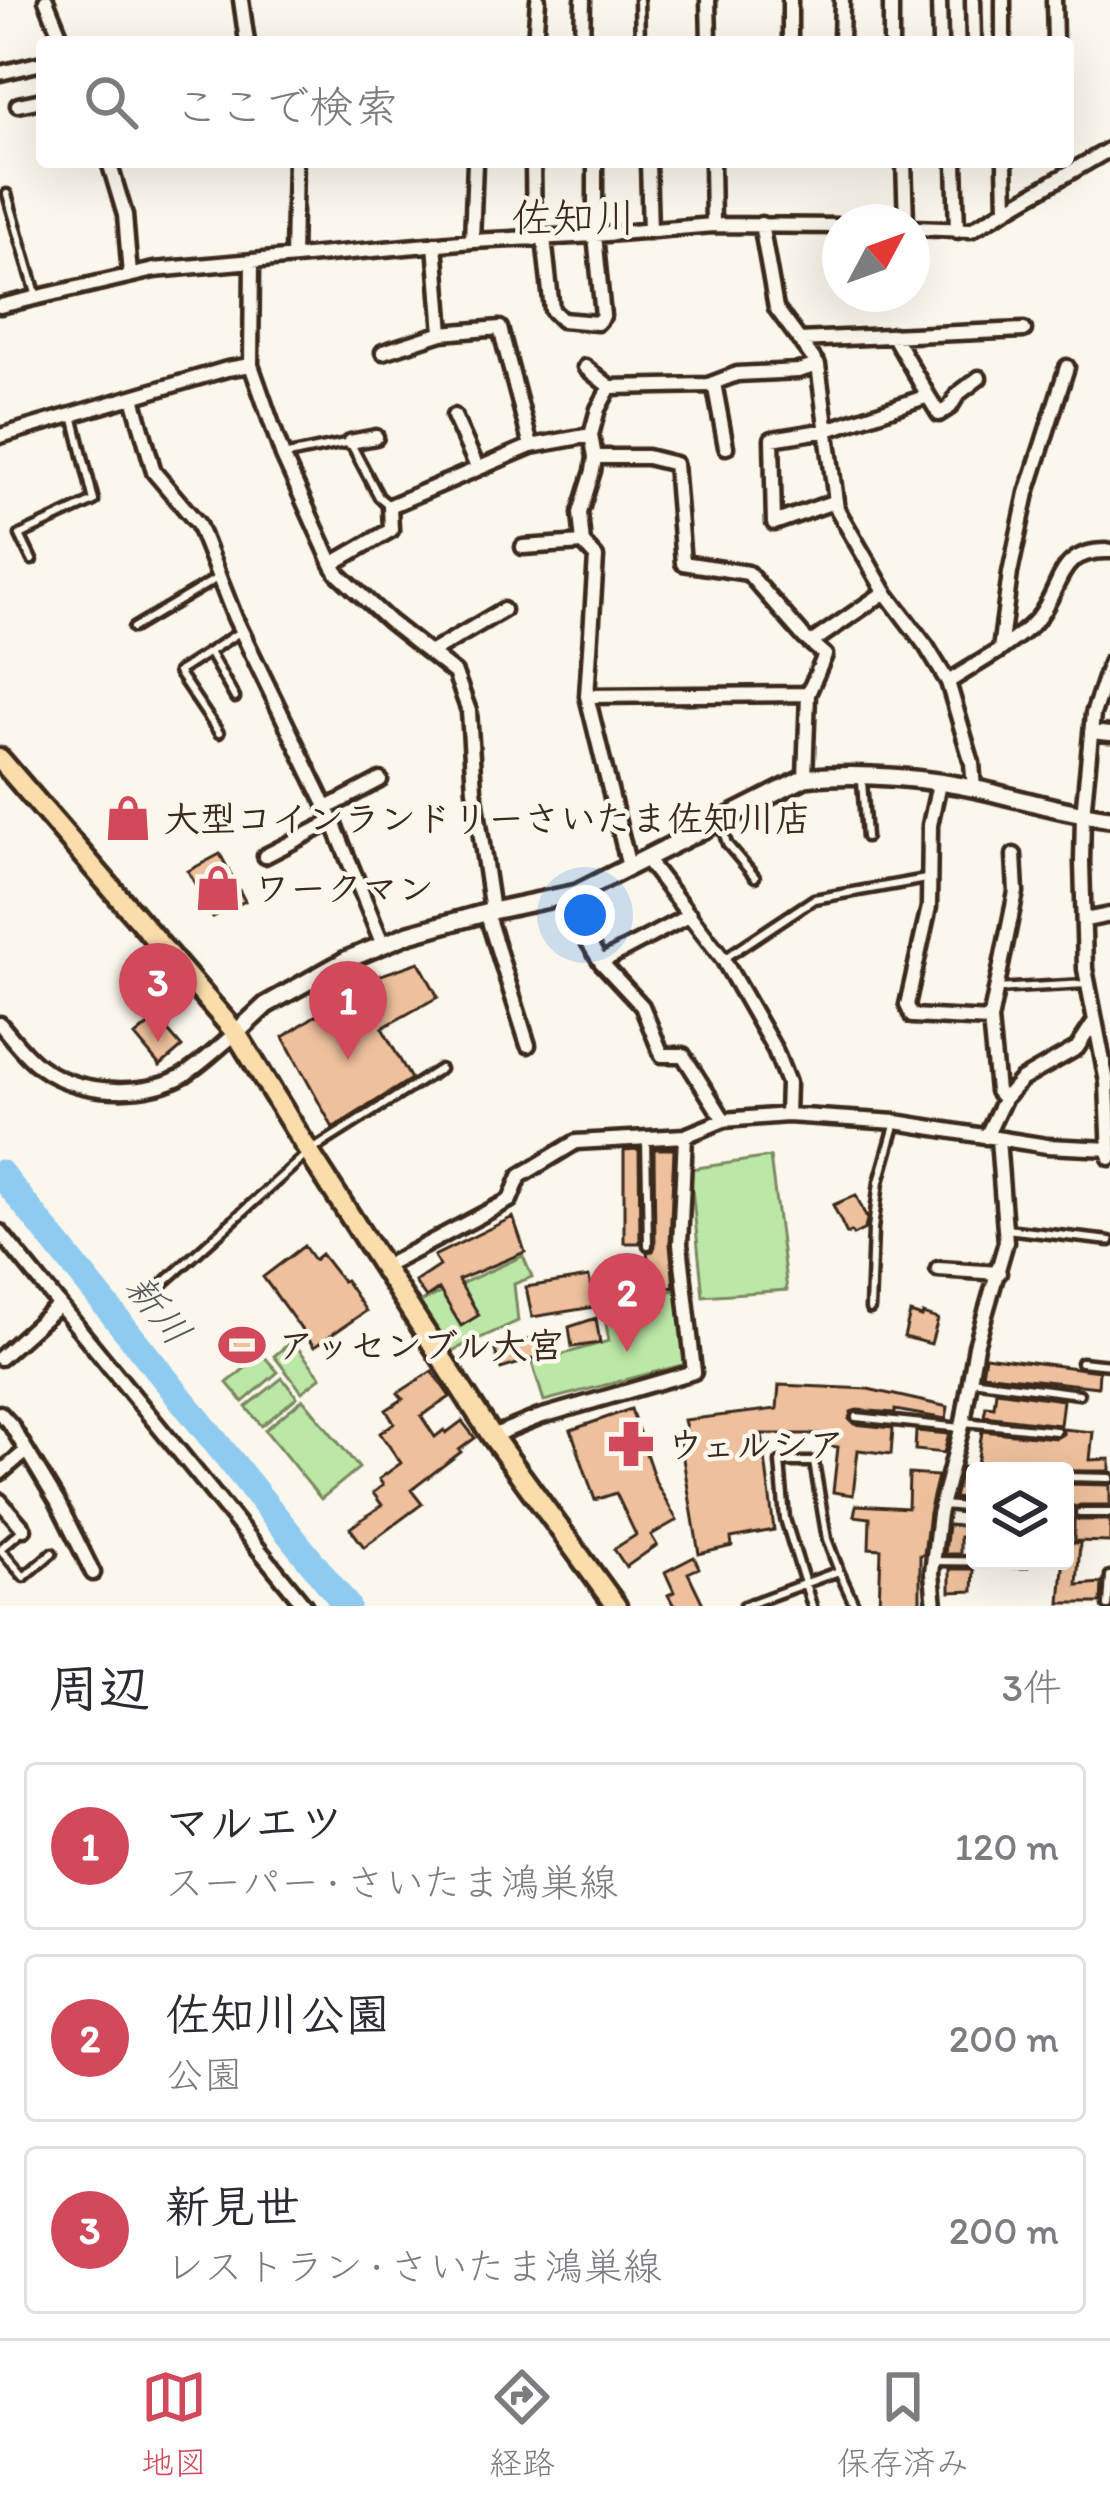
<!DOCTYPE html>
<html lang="ja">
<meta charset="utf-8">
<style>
:root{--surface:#fff;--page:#f2f2f3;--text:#2b2b33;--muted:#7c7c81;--line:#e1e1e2;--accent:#d1495b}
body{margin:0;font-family:Itim,"Klee One",sans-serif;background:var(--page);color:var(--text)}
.controls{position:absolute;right:36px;bottom:36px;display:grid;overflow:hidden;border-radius:12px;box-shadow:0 12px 48px #0002}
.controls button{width:108px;height:108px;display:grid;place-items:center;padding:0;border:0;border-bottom:3px solid var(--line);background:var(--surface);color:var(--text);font:60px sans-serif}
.compass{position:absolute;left:822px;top:204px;width:108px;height:108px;border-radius:50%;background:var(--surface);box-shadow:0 12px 48px #0002;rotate:49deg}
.you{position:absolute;left:585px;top:915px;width:42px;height:42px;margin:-30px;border:9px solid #fff;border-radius:50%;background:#1a73e8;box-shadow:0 0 0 18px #1a73e833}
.badge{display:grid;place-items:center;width:78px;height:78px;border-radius:50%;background:var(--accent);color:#fff;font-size:39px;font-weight:700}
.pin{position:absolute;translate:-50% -99px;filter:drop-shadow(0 3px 6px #0008)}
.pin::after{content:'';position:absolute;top:63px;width:42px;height:36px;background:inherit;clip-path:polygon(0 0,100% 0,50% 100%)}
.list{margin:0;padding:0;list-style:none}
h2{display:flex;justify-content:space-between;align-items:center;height:156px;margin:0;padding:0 48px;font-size:51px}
h2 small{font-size:39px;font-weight:400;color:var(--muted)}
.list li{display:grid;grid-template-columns:78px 1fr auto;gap:36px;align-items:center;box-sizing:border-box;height:168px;margin:0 24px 24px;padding:0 24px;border:3px solid var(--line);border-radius:12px}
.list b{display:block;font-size:45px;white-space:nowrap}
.list p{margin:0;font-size:39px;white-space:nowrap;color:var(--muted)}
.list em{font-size:39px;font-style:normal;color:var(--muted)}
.icon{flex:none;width:66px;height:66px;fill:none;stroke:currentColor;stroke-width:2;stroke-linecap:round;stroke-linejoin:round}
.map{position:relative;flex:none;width:1110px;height:1606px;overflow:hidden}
.search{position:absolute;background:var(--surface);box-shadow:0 12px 48px #0002;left:36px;right:36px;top:36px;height:132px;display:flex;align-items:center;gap:30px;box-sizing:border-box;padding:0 42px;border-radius:12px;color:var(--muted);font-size:45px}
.sheet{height:732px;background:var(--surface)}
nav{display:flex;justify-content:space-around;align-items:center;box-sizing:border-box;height:168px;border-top:3px solid var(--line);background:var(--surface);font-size:33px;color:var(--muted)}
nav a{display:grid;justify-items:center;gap:6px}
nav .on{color:var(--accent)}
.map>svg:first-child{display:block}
</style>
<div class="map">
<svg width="1110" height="1606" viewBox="0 0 1110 1606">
<rect width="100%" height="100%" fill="#fbf7ec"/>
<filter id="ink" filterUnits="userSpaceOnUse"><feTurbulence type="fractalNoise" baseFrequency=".00833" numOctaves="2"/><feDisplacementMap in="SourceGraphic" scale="24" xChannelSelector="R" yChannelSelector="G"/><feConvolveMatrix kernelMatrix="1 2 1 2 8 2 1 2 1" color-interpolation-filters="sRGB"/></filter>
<g filter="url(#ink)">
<path fill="#bbe8a6" stroke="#7b8962" stroke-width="3" d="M770,1157L787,1290L703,1296L690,1169Z
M523,1256L532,1277L514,1284L518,1321L447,1353L416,1304Z
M677,1290L686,1364L544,1401L532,1363L609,1341L602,1301Z
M292,1341L321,1377L302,1392L274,1356Z
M262,1354L278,1372L243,1402L227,1383Z
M282,1378L297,1397L262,1426L246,1407Z
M303,1399L359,1468L321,1499L265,1430Z"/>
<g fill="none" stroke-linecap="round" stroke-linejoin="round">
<path stroke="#8fcbf0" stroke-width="27" d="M0,1173L347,1606"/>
</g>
<path fill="#eec09d" stroke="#3b2a1e" stroke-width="3" d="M220,854L245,901L213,917L188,871Z
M419,962L438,997L382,1028L411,1079L333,1128L283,1037L372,978Z
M157,1018L182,1047L160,1066L135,1036Z
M639,1149L640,1243H624V1150Z
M654,1149H674L670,1244L674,1287L626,1293L623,1268L649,1264L647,1252L653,1251L655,1246Z
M856,1195L867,1219L865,1229L853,1235L851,1232L847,1234L833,1205Z
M513,1217L525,1252L458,1280L479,1315L461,1326L439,1289L426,1298L415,1282L439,1266L434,1256Z
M304,1246L314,1260L321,1254L342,1281L345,1280L366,1311L314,1347L263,1277Z
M589,1277L594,1307L532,1317L526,1287Z
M910,1313L922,1317L923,1314L938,1319L931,1344L904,1337Z
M596,1318L600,1343L572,1347L569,1327Z
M247,1329L258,1342L234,1362L224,1349Z
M537,1337L543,1356L501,1369L495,1351Z
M985,1356L1099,1371L1098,1387L982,1374Z
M432,1371L450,1397L421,1416L435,1437L444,1430L446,1433L462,1421L475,1438L459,1450L461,1452L411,1490L422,1504L364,1547L350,1528L382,1505L373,1493L383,1485L379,1479L401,1463L380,1433L394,1423L386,1410L403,1399L398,1393Z
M779,1385L868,1389L948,1407L946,1419L895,1410V1413L857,1410L851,1412L849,1419L854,1424L893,1428L891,1454L858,1450L853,1495L833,1492L838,1447L829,1446L831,1434H762L774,1530L731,1538L732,1546L699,1554L678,1429L686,1428L684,1420L777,1409Z
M996,1391L1063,1400L1060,1425L984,1416L986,1406L994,1407Z
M631,1409L656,1483L677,1520L651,1535L657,1545L626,1567L614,1549L636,1535L616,1493L595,1500L571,1430Z
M1063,1429L1093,1432L1090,1460L1110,1459V1471H976L982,1431L1056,1438L1063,1434Z
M916,1431L949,1434L944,1453L915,1450Z
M962,1467L975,1469V1500L954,1498Z
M909,1474L938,1476L929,1513L924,1555H920V1606H879L881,1549L869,1548L870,1518L854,1516L856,1505L908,1508Z
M1065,1484L1110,1485V1505H1080L1074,1508V1506L1065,1505Z
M1074,1518L1080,1520H1110V1542L1074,1541Z
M948,1525L975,1527V1538L960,1537V1554H945Z
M1065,1543H1080L1077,1585L1102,1583L1101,1603H1060Z
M694,1557L699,1568L688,1573L704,1606H674L668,1595L674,1592L665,1572Z
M950,1569H974L973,1591L950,1592Z"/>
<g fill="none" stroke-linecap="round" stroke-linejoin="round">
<defs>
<path id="service" d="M639,0L640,42
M7,194L37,297
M283,456L350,442L379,497L390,506
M32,560L20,535L94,501L73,415
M133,628L219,577
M209,652L235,698
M219,733L178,672L241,631
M862,781L866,837
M721,823L727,844L755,877
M725,958L814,899L926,879
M995,989L1087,984
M646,1139L648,1245
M1006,1229L1110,1241
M145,1300L309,1152L440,1069
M870,1309L873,1229L879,1182L896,1122
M1081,1362L1110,1365
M971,1380L1079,1394
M856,1417L961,1428
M964,1422L1056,1431
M1065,1477L1110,1478
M943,1505L975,1508
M1080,1513H1110
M0,1549L24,1577L52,1553
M0,1549L21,1531
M933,1561L1025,1562
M744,1606L839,1571L855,1606
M812,1606L785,1519L780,1462H814L827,1539L839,1571
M1108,1606L1110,1576"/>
<path id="minor" d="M46,0L63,42
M241,0L247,42
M708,0L709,42
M891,0V42
M939,0L940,42
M973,0L974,42
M1003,0V42
M1054,0L1055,42
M535,42L538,0
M582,42L583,0
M790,42V0
M841,42L842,0
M0,73L42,63
M18,105L42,100
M109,162L125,215L130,275
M533,162L534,239
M648,162L650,231
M712,162L713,225
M904,162L906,222
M955,162L957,231
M1005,162L1006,210
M761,224L776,308L818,365L837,509L885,592L926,646L948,682L972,763L974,789
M912,228L971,230L1110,149
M544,238L552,310L562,320L597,323L603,316L595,235V162
M472,241L475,162
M435,244L442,333
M293,257L295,162
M252,261L251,365L283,456L332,564L337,573L389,621L455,673L469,711L474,790L492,911
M0,306L154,270L472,241L595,235L713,225L840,226
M799,340L1024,330
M383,352L442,333L500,328L531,446
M585,367L610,387L708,385L737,374L798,371L818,365
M714,383L726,447
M610,387L598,409L591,435L595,457L593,471L580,513L583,543L596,557L587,696L629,867
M928,396L939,414L950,407L958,394L979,378
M133,397L154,472L198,524L235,618L331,817L383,945
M454,416L477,467
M0,436L227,369L251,365
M350,442L376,437
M595,457H647L675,464L683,563L748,573L805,638L825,655L808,694L805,778
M836,501L774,523L772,439L827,430L928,396L893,335
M523,547L583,543
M332,564L391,530L390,506L531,446L591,435
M811,643L885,592
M1000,650C1012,640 1028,631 1038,618C1063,587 1056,549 1110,551
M430,653L503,610
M1110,663L1093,714L1083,815L1082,862L1085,969L1107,1082L1110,1158
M948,682L1000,650L1010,573L1027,493L1067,367
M587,696L808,694
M1091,732L1110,734
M939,784L930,825L929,907L907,1005L912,1016L990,1020
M327,808L380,780
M265,856L333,821
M646,859L723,959L775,1050L788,1083L787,1115
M559,896L601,962L642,1006L662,1055H683L724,1120
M486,912L528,1045
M1085,920L1110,915
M601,962L690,915
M0,1024C16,1043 32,1065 55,1076C92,1094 148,1096 184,1075C203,1063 219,1047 236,1033
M1004,1099L997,1091L990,1020L1016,892L1014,855
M986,1137L1004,1099L1021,1080L1077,1048L1094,1022
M0,1232L305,1606
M384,1267L510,1200L520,1176L576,1142L685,1136L724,1120L787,1115L896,1122L1047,1146L1110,1149
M938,1269L999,1273
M0,1358L59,1305
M0,1413L11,1425L58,1503L93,1573
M492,1436L539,1417L694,1372L680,1244L685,1136
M0,1473L26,1451
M0,1501L24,1529
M935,1606L932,1573L939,1514L963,1422L976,1346L1006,1242L998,1139"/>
<path id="tertiary" d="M236,1033L266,1005L346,960L409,934L492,911L577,893L805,778C860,772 928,778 982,790C1025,800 1067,813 1110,818"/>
<path id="primary" d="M0,759L236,1033L312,1157L492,1436L616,1606"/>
</defs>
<use href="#service" stroke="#3b2a1e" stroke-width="15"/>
<use href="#minor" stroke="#3b2a1e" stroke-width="21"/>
<use href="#tertiary" stroke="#3b2a1e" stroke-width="24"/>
<use href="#primary" stroke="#3b2a1e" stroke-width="27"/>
<use href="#service" stroke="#fbf7ec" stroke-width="6"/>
<use href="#minor" stroke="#fbf7ec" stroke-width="12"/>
<use href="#tertiary" stroke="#fbf7ec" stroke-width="15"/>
<use href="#primary" stroke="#fbddab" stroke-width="18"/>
</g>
</g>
<defs>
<symbol id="shop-bare" viewBox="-9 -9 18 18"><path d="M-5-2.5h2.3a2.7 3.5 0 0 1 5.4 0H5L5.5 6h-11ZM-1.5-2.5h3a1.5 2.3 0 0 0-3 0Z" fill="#d1495b" stroke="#fbf7ec" stroke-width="2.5" paint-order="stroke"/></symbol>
<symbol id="stadium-bare" viewBox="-9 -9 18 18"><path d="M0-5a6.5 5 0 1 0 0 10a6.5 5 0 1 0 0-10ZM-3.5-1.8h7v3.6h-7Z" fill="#d1495b" stroke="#fbf7ec" stroke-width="2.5" paint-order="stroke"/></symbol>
<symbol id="pharmacy-bare" viewBox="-9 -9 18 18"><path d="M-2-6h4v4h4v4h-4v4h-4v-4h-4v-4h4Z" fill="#d1495b" stroke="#fbf7ec" stroke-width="2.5" paint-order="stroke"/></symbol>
</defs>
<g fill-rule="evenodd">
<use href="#shop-bare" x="95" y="785" width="66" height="66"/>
<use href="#shop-bare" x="185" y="855" width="66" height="66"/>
<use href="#stadium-bare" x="209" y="1312" width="66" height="66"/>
<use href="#pharmacy-bare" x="598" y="1411" width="66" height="66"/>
</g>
<g text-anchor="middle" stroke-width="9" stroke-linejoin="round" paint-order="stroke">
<g font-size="36" font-weight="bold" fill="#3b2a1e" stroke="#fbf7ec" text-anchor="start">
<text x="164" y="831">大型コインランドリーさいたま佐知川店</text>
<text x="254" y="901">ワークマン</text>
<text x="278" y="1358">アッセンブル大宮</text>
<text x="667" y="1457">ウェルシア</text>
</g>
<g font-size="39" font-style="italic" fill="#545a5d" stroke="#fbf7ec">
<text transform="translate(159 1309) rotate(51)" y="14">新川</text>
</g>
<g font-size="42" fill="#3b2a1e" stroke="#fbf7ec">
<text x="574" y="232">佐知川</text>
</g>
</g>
</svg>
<div class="controls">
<button><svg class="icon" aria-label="layers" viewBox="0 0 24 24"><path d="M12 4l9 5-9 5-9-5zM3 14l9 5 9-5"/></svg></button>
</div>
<svg class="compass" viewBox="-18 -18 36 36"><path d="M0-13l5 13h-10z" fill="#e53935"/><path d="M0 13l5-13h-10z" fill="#7c7c81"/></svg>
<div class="you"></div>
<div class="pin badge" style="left:348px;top:1060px">1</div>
<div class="pin badge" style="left:627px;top:1352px">2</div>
<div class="pin badge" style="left:158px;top:1042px">3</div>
<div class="search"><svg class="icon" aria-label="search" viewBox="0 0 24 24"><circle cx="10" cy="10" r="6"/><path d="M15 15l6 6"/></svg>ここで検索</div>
</div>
<section class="sheet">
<h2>周辺<small>3件</small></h2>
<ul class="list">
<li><span class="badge">1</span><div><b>マルエツ</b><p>スーパー · さいたま鴻巣線</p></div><em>120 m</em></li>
<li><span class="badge">2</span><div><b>佐知川公園</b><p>公園</p></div><em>200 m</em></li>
<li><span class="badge">3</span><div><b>新見世</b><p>レストラン · さいたま鴻巣線</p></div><em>200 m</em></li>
</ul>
</section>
<nav>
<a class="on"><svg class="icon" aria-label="map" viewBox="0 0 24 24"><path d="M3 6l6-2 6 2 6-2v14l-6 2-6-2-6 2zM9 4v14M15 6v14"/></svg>地図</a>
<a><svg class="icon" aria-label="directions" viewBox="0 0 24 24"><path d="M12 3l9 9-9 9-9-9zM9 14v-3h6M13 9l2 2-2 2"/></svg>経路</a>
<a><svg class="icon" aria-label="saved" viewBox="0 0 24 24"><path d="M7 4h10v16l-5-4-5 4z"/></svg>保存済み</a>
</nav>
